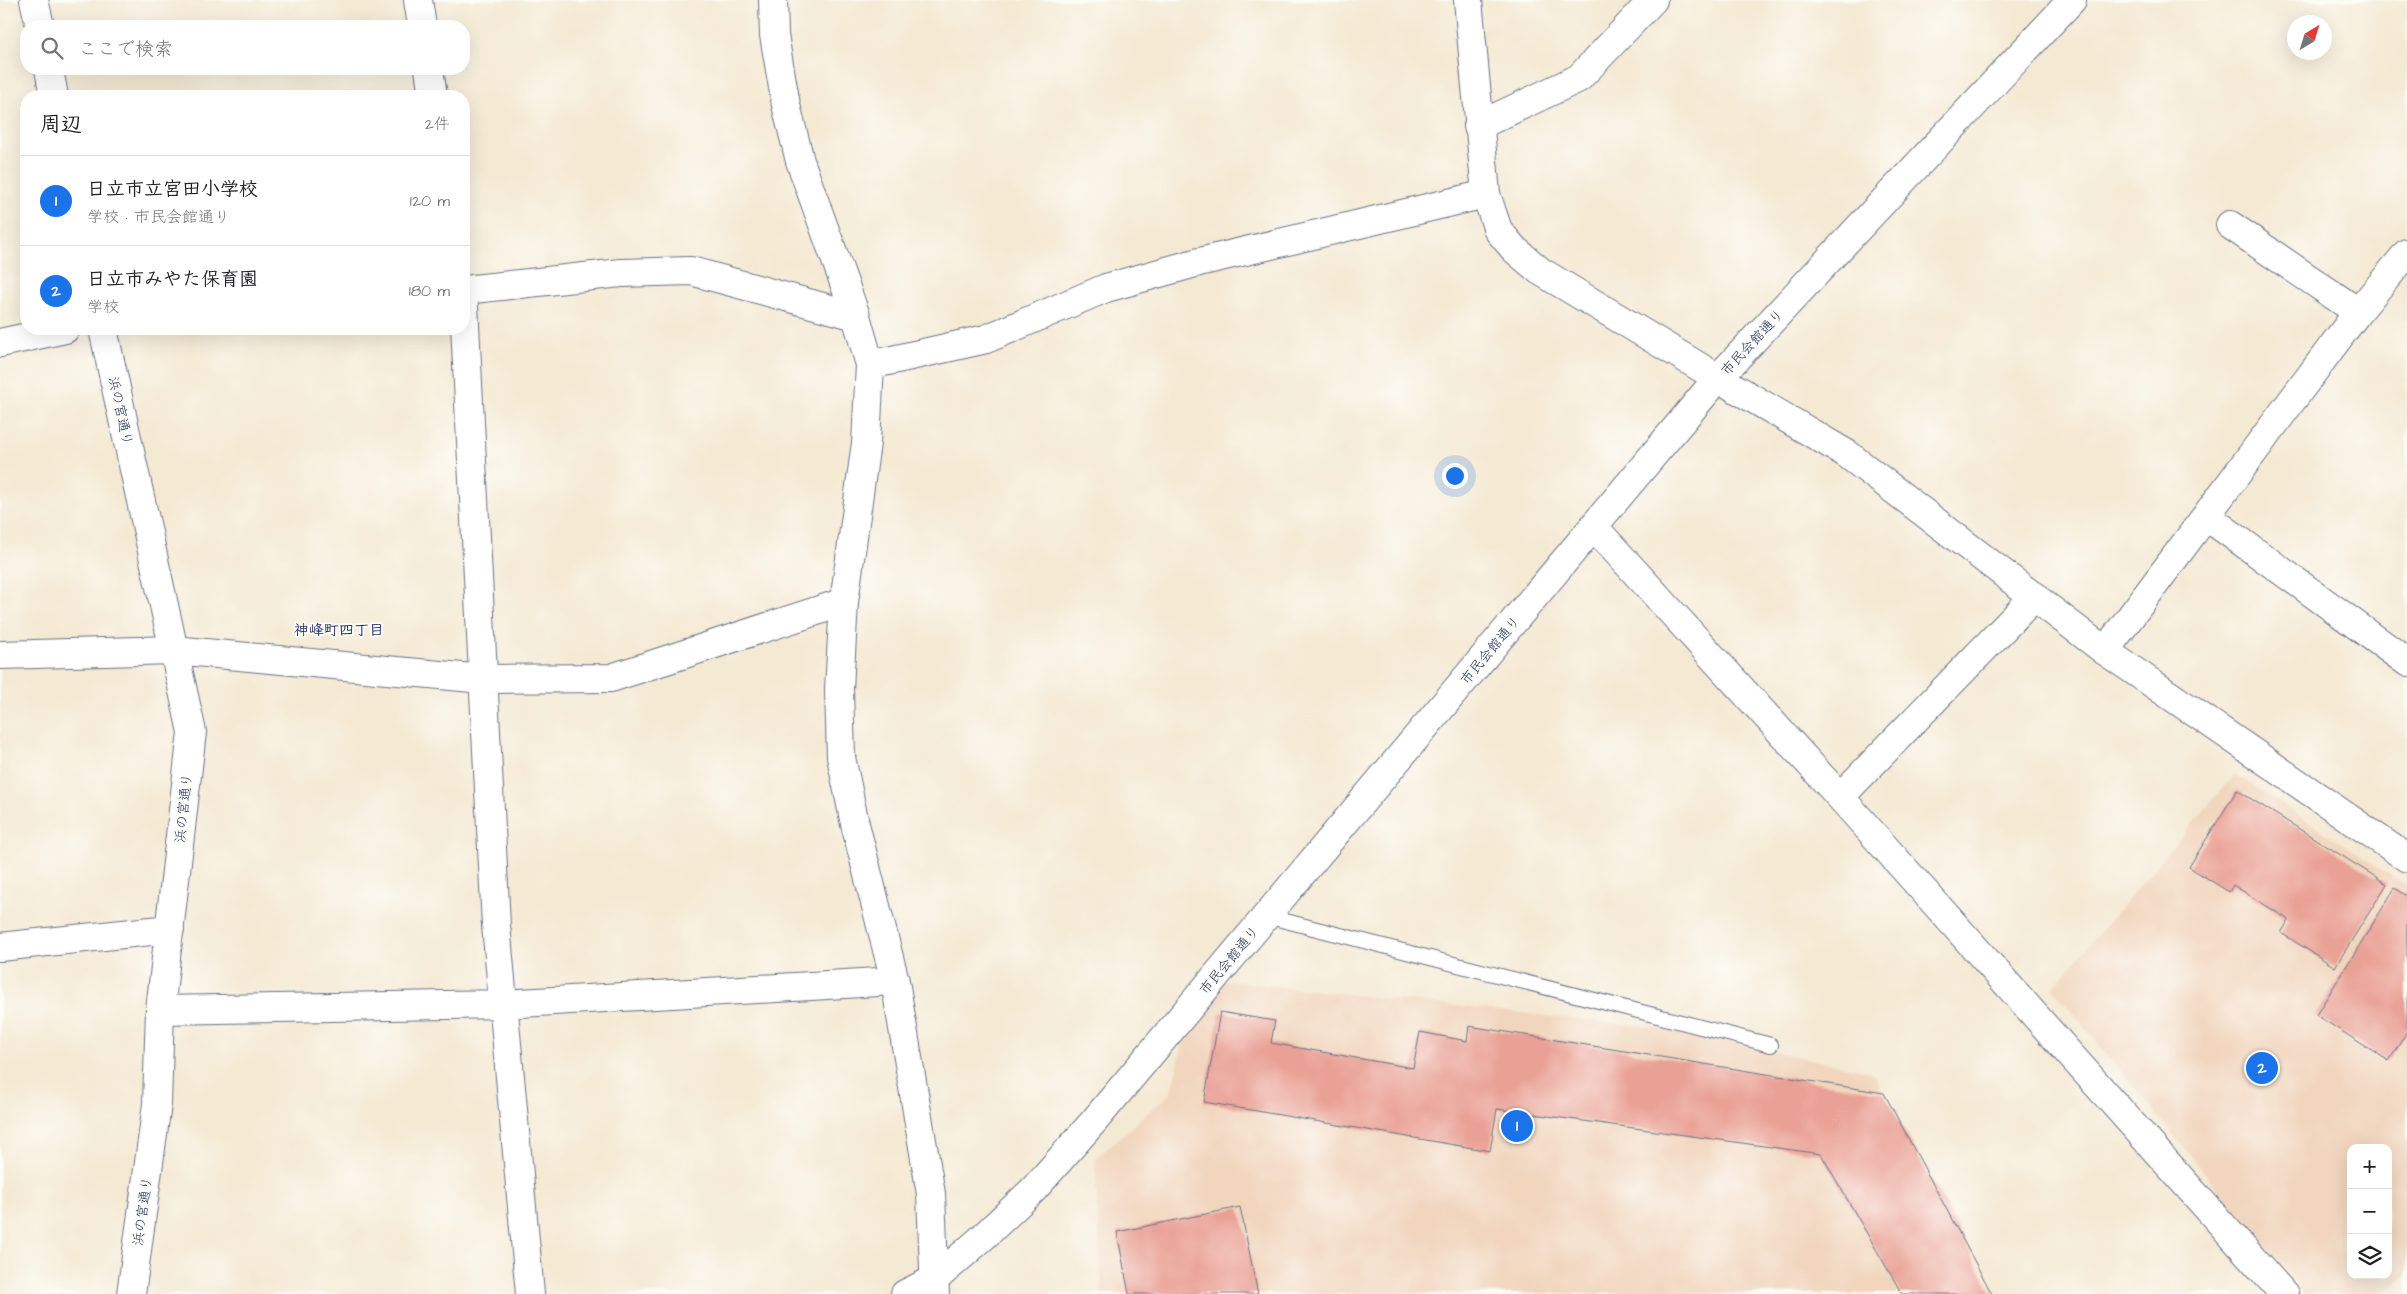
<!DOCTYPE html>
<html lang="ja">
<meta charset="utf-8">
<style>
:root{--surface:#fff;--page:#f2f2f2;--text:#202124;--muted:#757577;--line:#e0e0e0;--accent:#1a73e8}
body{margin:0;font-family:"Architects Daughter","Klee One",sans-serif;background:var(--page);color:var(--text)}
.controls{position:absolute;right:15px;bottom:15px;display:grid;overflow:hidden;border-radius:10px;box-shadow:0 5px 20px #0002}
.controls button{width:45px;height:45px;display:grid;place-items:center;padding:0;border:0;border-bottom:1px solid var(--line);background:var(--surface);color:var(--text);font:25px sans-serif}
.compass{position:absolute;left:2287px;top:15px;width:45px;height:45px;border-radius:50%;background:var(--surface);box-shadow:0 5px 20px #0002;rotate:38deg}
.you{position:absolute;left:1454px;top:475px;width:18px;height:18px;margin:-12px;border:4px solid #fff;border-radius:50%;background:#1a73e8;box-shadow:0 0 0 8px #1a73e833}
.badge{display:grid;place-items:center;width:32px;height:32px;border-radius:50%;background:var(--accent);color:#fff;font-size:16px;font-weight:700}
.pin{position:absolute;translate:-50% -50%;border:2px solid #fff;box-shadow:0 1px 5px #0006}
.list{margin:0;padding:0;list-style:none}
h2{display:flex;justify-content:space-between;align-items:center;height:65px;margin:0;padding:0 20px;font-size:21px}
h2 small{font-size:16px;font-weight:400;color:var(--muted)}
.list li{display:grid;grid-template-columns:32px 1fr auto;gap:15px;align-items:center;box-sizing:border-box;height:90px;padding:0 20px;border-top:1px solid var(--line)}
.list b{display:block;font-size:19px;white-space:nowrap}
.list p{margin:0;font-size:16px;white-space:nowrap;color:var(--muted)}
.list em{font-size:16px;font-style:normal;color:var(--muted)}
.icon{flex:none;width:28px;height:28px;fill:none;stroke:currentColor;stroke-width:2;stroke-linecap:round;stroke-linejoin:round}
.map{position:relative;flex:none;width:2407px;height:1294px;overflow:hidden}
.search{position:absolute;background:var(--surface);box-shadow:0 5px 20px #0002;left:20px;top:20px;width:450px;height:55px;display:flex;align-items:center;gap:12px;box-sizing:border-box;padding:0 18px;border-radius:20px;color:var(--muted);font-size:19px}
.panel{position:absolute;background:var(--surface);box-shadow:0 5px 20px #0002;left:20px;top:90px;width:450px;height:245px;border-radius:20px}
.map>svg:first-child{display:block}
</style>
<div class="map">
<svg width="2407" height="1294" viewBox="0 0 2407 1294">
<rect width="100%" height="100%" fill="#fdfcf7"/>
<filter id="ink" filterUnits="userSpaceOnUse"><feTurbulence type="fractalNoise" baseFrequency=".02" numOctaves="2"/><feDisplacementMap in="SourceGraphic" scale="10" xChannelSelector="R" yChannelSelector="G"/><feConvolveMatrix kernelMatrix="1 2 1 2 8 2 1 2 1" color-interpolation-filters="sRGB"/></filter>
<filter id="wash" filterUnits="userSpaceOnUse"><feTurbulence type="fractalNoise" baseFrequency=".0096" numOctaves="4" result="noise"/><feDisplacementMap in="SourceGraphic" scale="20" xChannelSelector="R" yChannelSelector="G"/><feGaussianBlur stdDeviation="1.12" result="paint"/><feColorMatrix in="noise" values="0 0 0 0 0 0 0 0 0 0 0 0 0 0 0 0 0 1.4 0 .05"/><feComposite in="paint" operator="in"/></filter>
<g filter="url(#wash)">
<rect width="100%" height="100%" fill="#f4e9d3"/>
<path fill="#f1d5bd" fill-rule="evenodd" d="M2235,774L2407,886V1275L2383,1294H2305L2052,988ZM2351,1148H2388V1275H2351Z
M1199,978L1666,1029L1872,1072L1995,1294H1102L1095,1159L1171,1093Z"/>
<g id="blocks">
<path fill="#eaa195" d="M2237,790L2387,884L2335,967L2281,933L2289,920L2233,885L2229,892L2189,867Z
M2395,888L2407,896V1032L2389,1061L2316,1015Z
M1220,1012L1275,1021L1271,1043L1413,1068L1420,1032L1467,1041L1469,1026L1884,1093L1992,1294H1902L1821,1154L1497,1109L1490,1151L1204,1102Z
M1240,1207L1258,1294H1129L1117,1232Z"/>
</g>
</g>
<g filter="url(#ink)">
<use href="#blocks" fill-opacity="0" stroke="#677087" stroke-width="1"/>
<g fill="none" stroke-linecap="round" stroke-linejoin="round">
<defs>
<path id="service" d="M1266,916L1771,1045"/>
<path id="minor" d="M418,0L422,26
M773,0L774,35L786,105L800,161L856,316L870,365L866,443L844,602L839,689L841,757L855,824L895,981L931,1194L935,1294
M1468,0L1486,194L1498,230L1514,249L1540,271L1718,378
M429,69L433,96
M1478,126L1579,78L1653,0
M2230,225L2358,312
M464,290L621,273L691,271L856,316
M464,306L496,925L530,1294
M0,343L65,329
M870,365L986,339L1106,288L1199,262L1486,194
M2206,516L2407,662
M1594,527L1840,797L2284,1294
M2105,651L2358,312L2407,253
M0,655L174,650L483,679L611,678L844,602
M1840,797L2035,596
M0,947L170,929
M160,1010L503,1004L895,981"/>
<path id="tertiary" d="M34,0L40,26
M49,69L54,96
M103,329L192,732L160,1010L157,1104L131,1294
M1718,378L1847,454L2105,651L2407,858
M905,1294L935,1279L981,1239L1033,1190L1095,1120L1718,378L2072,0"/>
</defs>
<use href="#service" stroke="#677087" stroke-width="16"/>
<use href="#minor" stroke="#677087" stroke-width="30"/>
<use href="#tertiary" stroke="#677087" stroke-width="30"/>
<use href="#service" stroke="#fff" stroke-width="14"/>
<use href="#minor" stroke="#fff" stroke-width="28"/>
<use href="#tertiary" stroke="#fff" stroke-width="28"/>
</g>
</g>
<g text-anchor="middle" stroke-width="4" stroke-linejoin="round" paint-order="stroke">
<g font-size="14" fill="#1b2f5e" stroke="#fdfcf7">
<text transform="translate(1752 342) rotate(-47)" y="5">市民会館通り</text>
<text transform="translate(121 411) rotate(78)" y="5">浜の宮通り</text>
<text transform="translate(1490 650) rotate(-50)" y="5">市民会館通り</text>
<text transform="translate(183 808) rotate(-84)" y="5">浜の宮通り</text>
<text transform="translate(1229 960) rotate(-50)" y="5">市民会館通り</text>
<text transform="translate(142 1211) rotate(-82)" y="5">浜の宮通り</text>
</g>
<g font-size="15" font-weight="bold" fill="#1b2f5e" stroke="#fdfcf7">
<text x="339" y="635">神峰町四丁目</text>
</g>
</g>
</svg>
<div class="controls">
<button>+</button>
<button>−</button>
<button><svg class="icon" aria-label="layers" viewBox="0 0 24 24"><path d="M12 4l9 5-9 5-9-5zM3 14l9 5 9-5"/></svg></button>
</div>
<svg class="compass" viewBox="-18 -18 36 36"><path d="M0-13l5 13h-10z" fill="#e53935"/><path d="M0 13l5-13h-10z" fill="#757577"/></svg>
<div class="you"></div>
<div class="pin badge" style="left:1517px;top:1126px">1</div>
<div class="pin badge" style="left:2262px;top:1068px">2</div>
<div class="search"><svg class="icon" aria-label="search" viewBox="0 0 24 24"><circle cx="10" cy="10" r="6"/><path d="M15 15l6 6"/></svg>ここで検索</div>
<section class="panel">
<h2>周辺<small>2件</small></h2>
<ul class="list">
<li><span class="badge">1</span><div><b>日立市立宮田小学校</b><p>学校 · 市民会館通り</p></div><em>120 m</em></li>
<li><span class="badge">2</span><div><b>日立市みやた保育園</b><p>学校</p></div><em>180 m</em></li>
</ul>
</section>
</div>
